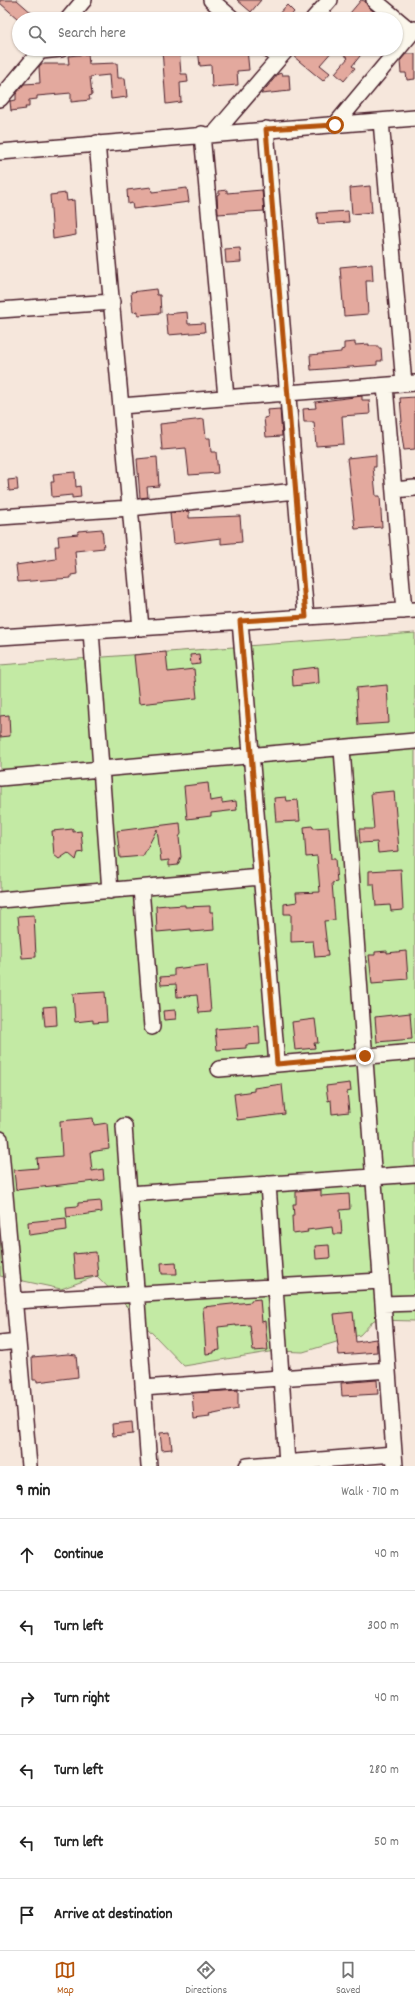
<!DOCTYPE html>
<meta charset="utf-8">
<style>
:root{--surface:#fff;--page:#f6f6f6;--text:#222;--muted:#767676;--line:#e0e0e0;--accent:#b45309}
body{margin:0;font-family:Dekko,sans-serif;background:var(--page);color:var(--text)}
.stop{position:absolute;width:12px;height:12px;margin:-9px;border:3px solid #b45309;border-radius:50%;background:#fff}
.stop.end{background:#b45309;border-color:#fff;box-shadow:0 1px 4px #0008}
.list{margin:0;padding:0;list-style:none}
h2{display:flex;justify-content:space-between;align-items:center;height:52px;margin:0;padding:0 16px;font-size:17px}
h2 small{font-size:13px;font-weight:400;color:var(--muted)}
.list li{display:grid;grid-template-columns:26px 1fr auto;gap:12px;align-items:center;box-sizing:border-box;height:72px;padding:0 16px;border-top:1px solid var(--line)}
.list b{display:block;font-size:15px;white-space:nowrap}
.list em{font-size:13px;font-style:normal;color:var(--muted)}
.icon{flex:none;width:22px;height:22px;fill:none;stroke:currentColor;stroke-width:2;stroke-linecap:round;stroke-linejoin:round}
.map{position:relative;flex:none;width:415px;height:1466px;overflow:hidden}
.search{position:absolute;background:var(--surface);box-shadow:0 1px 3px #0004;left:12px;right:12px;top:12px;height:44px;display:flex;align-items:center;gap:10px;box-sizing:border-box;padding:0 14px;border-radius:22px;color:var(--muted);font-size:15px}
.sheet{height:484px;background:var(--surface)}
nav{display:flex;justify-content:space-around;align-items:center;box-sizing:border-box;height:56px;border-top:1px solid var(--line);background:var(--surface);font-size:11px;color:var(--muted)}
nav a{display:grid;justify-items:center;gap:2px}
nav .on{color:var(--accent)}
.map>svg:first-child{display:block}
</style>
<div class="map">
<svg width="415" height="1466" viewBox="0 0 415 1466">
<rect width="100%" height="100%" fill="#f6e7dc"/>
<filter id="ink" filterUnits="userSpaceOnUse"><feTurbulence type="fractalNoise" baseFrequency=".025" numOctaves="2"/><feDisplacementMap in="SourceGraphic" scale="8" xChannelSelector="R" yChannelSelector="G"/><feConvolveMatrix kernelMatrix="1 2 1 2 8 2 1 2 1" color-interpolation-filters="sRGB"/></filter>
<g filter="url(#ink)">
<path fill="#c3eaa4" stroke="#868468" d="M415,633V1321L374,1320L360,1335L303,1352L275,1351L184,1366L97,1276L61,1289L0,1276V665Z"/>
<path fill="#e3a99e" stroke="#4a1f2b" d="M0,0H17L33,14L28,19H18L0,3Z
M237,0H261L251,12Z
M361,0L365,1L368,7L383,19H345Z
M287,5L294,12L288,19H274Z
M162,49H179L181,74H187L188,82L180,83L181,102L166,104Z
M198,49H247L249,70L237,71L238,85L212,87L211,65L200,66Z
M296,49H304L309,54L313,49H334L320,65L330,73L323,81L293,56Z
M337,49H362L364,51L352,66L355,68L344,81L335,73L348,58Z
M88,54L89,64L117,63L118,78H125L127,97L111,99L109,75L90,77L92,95L89,96L90,100L71,102V93L37,96V99L29,100V107H25L26,109L11,111L10,101L16,100V94L24,84L40,83L39,67L41,64H69L68,56Z
M406,54H415V79L407,80L406,73H401L400,61Z
M282,73V75H289L290,91L261,94L278,74Z
M370,186L372,212L352,214L350,188Z
M151,187L152,192L187,188L189,202L133,209L132,203L128,204L127,190Z
M227,190V193L262,190L264,211L218,214L217,195L219,194V191Z
M66,193L67,201L74,200L76,235L53,239L50,195Z
M348,211L349,222L318,224L317,213Z
M240,248L241,262L226,263L225,249Z
M372,264L373,281H366L368,314L344,316L340,267Z
M156,289L157,295H160L161,313L138,315V311L133,312L131,292Z
M187,312L188,324L204,323L205,332L168,335L166,314Z
M355,342V345L369,344V346H378V348H381L382,361H377V365L311,370L310,355L341,352V350L344,349V343Z
M362,396V400H369L370,414L342,416L344,444L316,446L314,422H304L303,409L316,408L315,402Z
M415,397V449L404,450L400,422H402L400,398Z
M280,409L282,436L266,437L264,418L268,417L267,410Z
M204,419L206,438H210L211,452H216L218,473L189,475L186,448L162,450L160,424Z
M376,455V467H373L376,496H380L382,527L355,529L347,458Z
M157,457L159,486L147,487L148,497L140,498L137,459Z
M75,472L76,487L80,486L81,497L72,498V495L52,497L51,482H54L53,474Z
M17,479L18,490L9,491L8,480Z
M189,511V518L240,516L242,542L221,544V538L173,544L170,513Z
M102,529L104,548L75,551L77,574L71,575V578L18,582L16,565L56,559L55,546H59L58,536L78,534V531Z
M166,652L168,672L194,669L197,698L139,704L134,655Z
M199,654L200,664L191,665L190,655Z
M318,667L319,683L293,686L292,670Z
M387,685L389,723L358,725L356,688Z
M9,715L10,736L0,737V716Z
M208,783L210,801L222,799V803L236,801L237,810L211,813V816L187,819L184,786Z
M394,791L399,851L378,853L377,842L360,843L359,829H374L371,793Z
M286,797L287,801L298,800L300,821L276,822L274,798Z
M180,823L181,834L179,837L181,857L178,865L169,866V860L161,861L157,829L143,856L120,858L117,831Z
M312,826L313,828L329,827L331,859H335L337,882L332,883L335,920L324,921L328,956L315,957L313,941L291,942V914H284V904L297,902L296,893L320,892L317,856L306,857L304,827Z
M73,829V832L81,831L83,852L78,853L76,860L68,853L59,859L54,855L52,831Z
M401,869L403,910L391,911L390,905L376,906L374,884H369V871Z
M168,905V906L185,905V907L210,906V912H213L214,930L191,932V929L157,932L156,906Z
M34,915L36,957L22,958L18,916Z
M387,951V953L406,951L408,979L384,981V983L372,984L369,955H375V952Z
M207,965L211,1012L199,1013L197,995L177,997L176,984L161,985L160,977L174,976V969Z
M105,992L107,1022L93,1023V1020L75,1022L73,994Z
M56,1006L57,1025L45,1026L43,1007Z
M175,1010L176,1019L164,1020L163,1011Z
M410,1013L412,1039L377,1042L375,1017Z
M315,1019L318,1043H314L315,1048L295,1050L292,1022Z
M259,1026L260,1044L246,1045V1048L217,1050L215,1029Z
M350,1083L351,1091L347,1092L349,1112L332,1114L331,1100L328,1101L326,1086Z
M282,1084L285,1114L237,1120L234,1094L254,1091V1088Z
M93,1118L94,1125L107,1123L109,1149L90,1152L92,1171L103,1169L104,1180L16,1190L14,1170L38,1168L37,1158L62,1156L60,1121Z
M321,1190V1196L349,1194L350,1209L340,1210L342,1234H333L332,1227L307,1230L308,1232L293,1234L292,1216H294L293,1204H296V1192Z
M101,1201L102,1212L67,1217L66,1207L78,1206V1203Z
M66,1218L67,1230L29,1235L28,1222Z
M329,1245L330,1258L316,1259L315,1246Z
M96,1252L98,1276L75,1279L73,1254Z
M176,1262L177,1274H162L161,1263Z
M260,1299L262,1322L265,1321L268,1350L253,1351L250,1325L236,1326V1325L218,1327L220,1350L214,1351V1353L206,1354L203,1307L251,1302V1300Z
M353,1312L356,1342L376,1339L377,1352L339,1355L334,1314Z
M68,1354L76,1355L78,1377L37,1382V1380H33L32,1357Z
M377,1380L378,1394L342,1396L341,1383Z
M238,1390V1409L209,1415L210,1417L194,1419L192,1393Z
M132,1422L133,1434L113,1436L112,1424Z
M170,1432L172,1449L162,1450L160,1433Z"/>
<g fill="none" stroke-linecap="round" stroke-linejoin="round">
<defs>
<path id="minor" d="M211,0L233,19
M374,0L412,32
M68,19L84,0
M313,19L330,0
M268,49L279,58
M41,51L61,49
M0,99L42,49
M381,121L404,384
M335,125L415,29
M266,129L306,617
M215,133L287,49
M202,134L226,397
M97,143L141,628
M0,152L415,118
M0,310L112,302
M385,386L404,611
M121,406L415,383
M394,490L415,488
M0,517L130,508L296,491
M240,621L277,1064
M91,631L110,891
M0,637L415,610
M342,749L395,1466
M0,778L415,741
M141,888L152,1027
M0,900L262,877
M219,1069L415,1052
M124,1126L149,1466
M0,1139L29,1466
M268,1184L287,1463
M129,1194L415,1174
M14,1301L381,1281
M383,1304L415,1303
M0,1343L18,1341
M143,1388L388,1370
M247,1466L394,1454"/>
</defs>
<use href="#minor" stroke="#4a1f2b" stroke-width="18"/>
<use href="#minor" stroke="#fbf7ec" stroke-width="15"/>
</g>
</g>
<g fill="none" stroke-linecap="round" stroke-linejoin="round" filter="url(#ink)">
<path stroke="#b45309" stroke-width="5" d="M335,125L266,129L306,617L240,621L277,1064L365,1056"/>
</g>
</svg>
<div class="stop" style="left:335px;top:125px"></div>
<div class="stop end" style="left:365px;top:1056px"></div>
<div class="search"><svg class="icon" aria-label="search" viewBox="0 0 24 24"><circle cx="10" cy="10" r="6"/><path d="M15 15l6 6"/></svg>Search here</div>
</div>
<section class="sheet">
<h2>9 min<small>Walk · 710 m</small></h2>
<ul class="list">
<li><svg class="icon" aria-label="ahead" viewBox="0 0 24 24"><path d="M12 20V5M6 11l6-6 6 6"/></svg><div><b>Continue</b></div><em>40 m</em></li>
<li><svg class="icon" aria-label="left" viewBox="0 0 24 24"><path d="M17 20v-9H6M10 6l-5 5 5 5"/></svg><div><b>Turn left</b></div><em>300 m</em></li>
<li><svg class="icon" aria-label="right" viewBox="0 0 24 24"><path d="M7 20v-9h11M14 6l5 5-5 5"/></svg><div><b>Turn right</b></div><em>40 m</em></li>
<li><svg class="icon" aria-label="left" viewBox="0 0 24 24"><path d="M17 20v-9H6M10 6l-5 5 5 5"/></svg><div><b>Turn left</b></div><em>280 m</em></li>
<li><svg class="icon" aria-label="left" viewBox="0 0 24 24"><path d="M17 20v-9H6M10 6l-5 5 5 5"/></svg><div><b>Turn left</b></div><em>50 m</em></li>
<li><svg class="icon" aria-label="arrive" viewBox="0 0 24 24"><path d="M6 21V4h12l-3 4 3 4H6"/></svg><div><b>Arrive at destination</b></div></li>
</ul>
</section>
<nav>
<a class="on"><svg class="icon" aria-label="map" viewBox="0 0 24 24"><path d="M3 6l6-2 6 2 6-2v14l-6 2-6-2-6 2zM9 4v14M15 6v14"/></svg>Map</a>
<a><svg class="icon" aria-label="directions" viewBox="0 0 24 24"><path d="M12 3l9 9-9 9-9-9zM9 14v-3h6M13 9l2 2-2 2"/></svg>Directions</a>
<a><svg class="icon" aria-label="saved" viewBox="0 0 24 24"><path d="M7 4h10v16l-5-4-5 4z"/></svg>Saved</a>
</nav>
